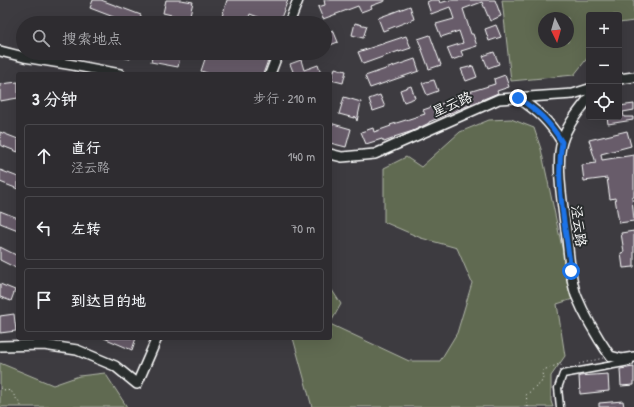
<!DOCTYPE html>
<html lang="zh">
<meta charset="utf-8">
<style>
:root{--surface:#2e2c30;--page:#363438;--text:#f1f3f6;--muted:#a7a7ab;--line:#49484c}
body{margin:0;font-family:"Patrick Hand","LXGW WenKai TC",sans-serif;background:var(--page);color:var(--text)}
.controls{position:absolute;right:12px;top:12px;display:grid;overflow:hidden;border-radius:4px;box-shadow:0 4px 16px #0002}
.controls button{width:36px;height:36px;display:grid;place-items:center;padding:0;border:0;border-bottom:1px solid var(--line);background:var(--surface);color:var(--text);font:20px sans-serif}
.compass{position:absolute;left:538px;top:12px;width:36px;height:36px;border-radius:50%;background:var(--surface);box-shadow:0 4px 16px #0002;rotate:175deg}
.stop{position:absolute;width:12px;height:12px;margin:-9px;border:3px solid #1a73e8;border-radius:50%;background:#fff}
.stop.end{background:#1a73e8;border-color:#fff;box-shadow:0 1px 4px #0008}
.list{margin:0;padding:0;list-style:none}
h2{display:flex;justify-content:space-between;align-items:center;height:52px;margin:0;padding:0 16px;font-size:17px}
h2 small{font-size:13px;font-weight:400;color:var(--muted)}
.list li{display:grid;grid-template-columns:26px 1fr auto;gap:12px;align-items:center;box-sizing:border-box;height:64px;margin:0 8px 8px;padding:0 8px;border:1px solid var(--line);border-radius:4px}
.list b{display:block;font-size:15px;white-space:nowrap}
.list p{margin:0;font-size:13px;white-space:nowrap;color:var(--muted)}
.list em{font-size:13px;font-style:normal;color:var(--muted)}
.icon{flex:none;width:22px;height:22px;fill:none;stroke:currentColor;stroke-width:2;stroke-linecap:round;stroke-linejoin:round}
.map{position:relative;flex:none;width:634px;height:407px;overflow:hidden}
.search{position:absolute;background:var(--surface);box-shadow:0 4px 16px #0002;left:16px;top:16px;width:316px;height:44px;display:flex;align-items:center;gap:10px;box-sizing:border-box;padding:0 14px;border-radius:22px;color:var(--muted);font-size:15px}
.panel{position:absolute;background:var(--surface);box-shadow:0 4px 16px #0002;left:16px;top:72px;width:316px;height:268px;border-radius:4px}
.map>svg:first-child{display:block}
</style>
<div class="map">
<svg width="634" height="407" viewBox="0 0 634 407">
<rect width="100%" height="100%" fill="#3d3b40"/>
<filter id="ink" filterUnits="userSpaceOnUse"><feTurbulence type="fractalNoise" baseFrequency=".025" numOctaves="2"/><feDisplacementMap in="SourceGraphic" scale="8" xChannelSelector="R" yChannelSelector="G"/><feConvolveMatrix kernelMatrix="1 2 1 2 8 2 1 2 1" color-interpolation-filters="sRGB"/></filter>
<g filter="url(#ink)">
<path fill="#616b51" stroke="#b0b5a8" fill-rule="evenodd" d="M502,0H634V21L619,23V15H589V56L574,75L511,81ZM544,18H568V42H544Z
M511,119L534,128L541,149L573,299L557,304L565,356L551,376V401L553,407H312L293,338H330V287L341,304L330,324L409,361H440L457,333L472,283L457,248L421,238L384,222V168L406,157L421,167L460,132L489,120Z
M0,363L53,385L79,376L105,373L127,407H0Z"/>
<path fill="#685c6b" stroke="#fff" d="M93,0H101L141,15L139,23H129L90,8Z
M166,0H181L193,2L189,19L163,13Z
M227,0H288L279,23H274L250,14L247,23H220Z
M324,0H385V1L371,6L372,8L361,12L358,6L323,19L318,7L325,5Z
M431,0H439L440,3L450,0H495L501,16L490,21L482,2L463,9L471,34H473L477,46L461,51L463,56L452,60L447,48L463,43L459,31L441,37L436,24L454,19L450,7L431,14L427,2Z
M410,6L414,19L383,31L378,18Z
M355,23L367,26L363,38L352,35Z
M496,25L501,37L489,41L485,29Z
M333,30L338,42L325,47V34Z
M430,35L441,65L429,69L418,39Z
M406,36L411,48L399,52V51L363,64L358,52Z
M494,52L499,64L488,68L483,56Z
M114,53H131L130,59L114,55Z
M153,53H181L178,67L151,62Z
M207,53H264L270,55L263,74H210L201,71Z
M415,59L419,71L370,88L365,76Z
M301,60L304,70L318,65L321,74H294L290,64Z
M473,66L477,77L466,81L461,69Z
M335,68L346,71L343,83L331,80Z
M505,75L509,87L497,91L498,93L429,122V123L413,131L394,137L395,138L384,142L382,139L366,144L361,132L373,128L374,132L391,126L390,125L425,114L423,110L449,101L448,100L459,95L495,84L494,79Z
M434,80L438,91L427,95L422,83Z
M18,82V98L0,101V84Z
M411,86L415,98L404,102L400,90Z
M380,95L385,107L373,111L369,99Z
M344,97L361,102L357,121L355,116L354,118L339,114Z
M634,104V110L623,112L624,117H633V120L608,124L607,117H619V106Z
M330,123L351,129L346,147L330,143Z
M627,131L631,146L601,154L602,160L634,155V197H632L634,221L619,223L615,198L610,199L607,178L584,181L582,165L596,163L589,140Z
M0,132L18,139V152L0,145Z
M0,170L18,177V189L0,182Z
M0,211L18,218V230L0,223Z
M634,231V267L623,268L621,253L624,252L621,233Z
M0,247L18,256V269L0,260Z
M0,284L15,290L11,301L0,297Z
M14,314L16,331L0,333V316Z
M104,338H136L132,350Z
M634,367V385L621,386L620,369Z
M608,374L609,391L580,394L579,376Z
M623,401L624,407H599V403Z"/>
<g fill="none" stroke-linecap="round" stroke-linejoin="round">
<defs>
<path id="street" d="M560,407L558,388L563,374L630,362"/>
<path id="secondary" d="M289,23L298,0
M0,51L24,57L73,65L120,74
M270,74L278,53
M619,79L634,77
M518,98C538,111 549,121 562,142
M589,98C579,111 567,125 562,142C555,164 564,214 567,238C569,257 570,277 576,295C585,317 597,337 610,356L622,359L634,357
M330,154L342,157L375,154L499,99L573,94L589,89
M0,346L44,345L77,350L115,366L137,384L157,338"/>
</defs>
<use href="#street" stroke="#fff" stroke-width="9"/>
<use href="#secondary" stroke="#fff" stroke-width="12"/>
<path stroke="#fff" stroke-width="1" stroke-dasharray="1 3" stroke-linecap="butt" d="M579,364L603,358
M0,389L11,391L22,407
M528,407L526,395L541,383L543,378L542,373L543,370L560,364L563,368"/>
<use href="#street" stroke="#2a2d2e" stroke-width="6"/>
<use href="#secondary" stroke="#2a2d2e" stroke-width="9"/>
</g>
</g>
<g fill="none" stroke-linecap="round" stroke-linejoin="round" filter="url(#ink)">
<path stroke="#1a73e8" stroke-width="5" d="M518,98C538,111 549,121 562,142C555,184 566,229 571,271"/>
</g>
<g text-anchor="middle" stroke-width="4" stroke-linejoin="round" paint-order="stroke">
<g font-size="14" fill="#fff" stroke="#2a2d2e">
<text transform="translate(452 104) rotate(-24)" y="5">星云路</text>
<text transform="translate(579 226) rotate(83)" y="5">泾云路</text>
</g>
</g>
</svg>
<div class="controls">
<button>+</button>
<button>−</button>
<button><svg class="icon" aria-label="locate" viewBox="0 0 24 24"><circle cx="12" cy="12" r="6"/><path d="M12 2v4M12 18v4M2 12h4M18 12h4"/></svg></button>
</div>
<svg class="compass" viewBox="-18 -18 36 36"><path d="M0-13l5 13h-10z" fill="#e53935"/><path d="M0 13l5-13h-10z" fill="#a7a7ab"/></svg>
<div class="stop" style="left:571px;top:271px"></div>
<div class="stop end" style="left:518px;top:98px"></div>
<div class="search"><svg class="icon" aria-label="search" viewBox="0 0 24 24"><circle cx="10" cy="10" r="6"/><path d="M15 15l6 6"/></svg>搜索地点</div>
<section class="panel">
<h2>3 分钟<small>步行 · 210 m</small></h2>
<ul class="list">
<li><svg class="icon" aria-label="ahead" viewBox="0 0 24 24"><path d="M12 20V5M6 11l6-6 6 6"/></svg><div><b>直行</b><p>泾云路</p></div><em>140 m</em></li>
<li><svg class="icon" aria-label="left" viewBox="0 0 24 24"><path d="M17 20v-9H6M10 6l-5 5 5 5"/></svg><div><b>左转</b></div><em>70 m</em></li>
<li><svg class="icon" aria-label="arrive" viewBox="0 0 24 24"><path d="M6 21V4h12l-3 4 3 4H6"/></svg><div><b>到达目的地</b></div></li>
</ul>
</section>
</div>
